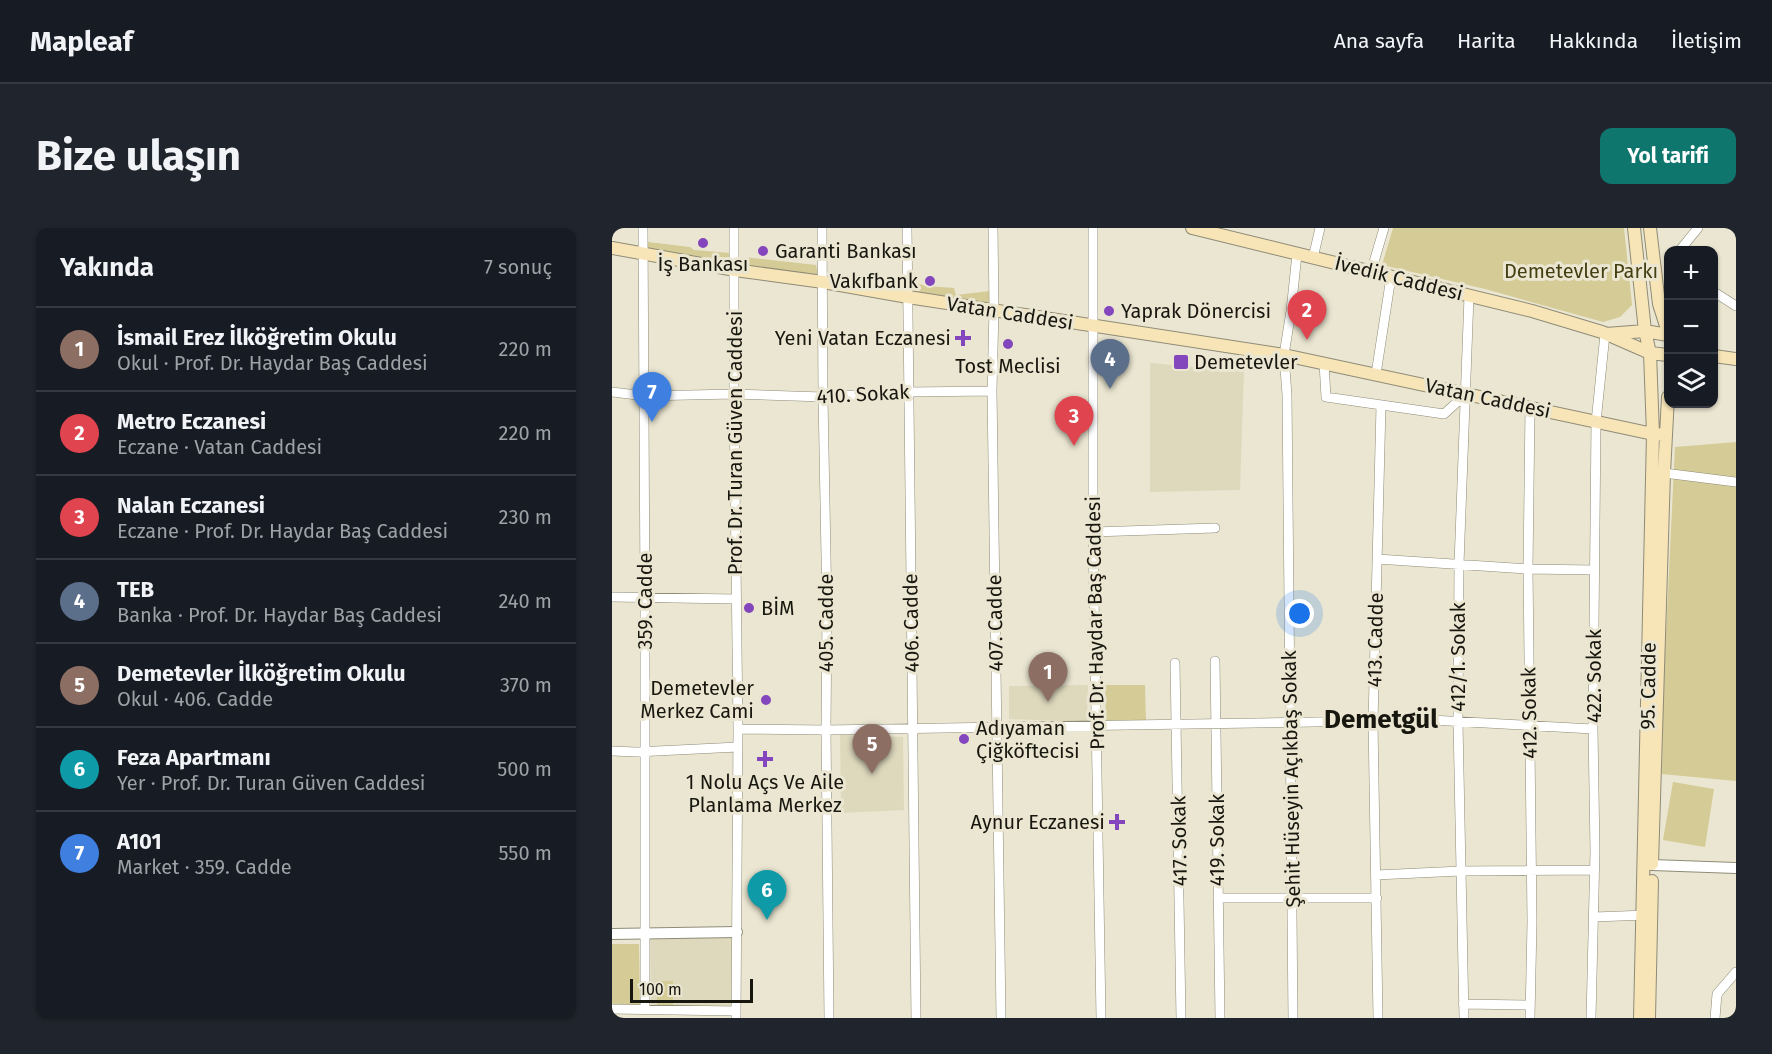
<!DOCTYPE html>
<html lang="tr">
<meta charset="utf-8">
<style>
:root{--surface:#171b24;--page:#20242c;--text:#f1f3f6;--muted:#9ea1a6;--line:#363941;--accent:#0f766e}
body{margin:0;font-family:"Fira Sans",sans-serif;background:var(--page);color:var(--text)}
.controls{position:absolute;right:18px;top:18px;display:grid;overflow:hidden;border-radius:12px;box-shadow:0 2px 4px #0004}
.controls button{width:54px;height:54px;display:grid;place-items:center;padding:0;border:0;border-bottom:2px solid var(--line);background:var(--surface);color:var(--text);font:30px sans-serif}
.scale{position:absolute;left:18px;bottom:15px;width:123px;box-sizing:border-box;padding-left:6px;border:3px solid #18170f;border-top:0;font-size:16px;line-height:21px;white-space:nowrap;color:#18170f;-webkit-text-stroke:4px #eae6d1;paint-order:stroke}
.you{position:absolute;left:688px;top:386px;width:21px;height:21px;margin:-15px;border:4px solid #fff;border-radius:50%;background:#1a73e8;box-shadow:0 0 0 9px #1a73e833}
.badge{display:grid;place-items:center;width:39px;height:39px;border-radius:50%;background:var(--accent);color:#fff;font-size:20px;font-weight:700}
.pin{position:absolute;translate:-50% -50px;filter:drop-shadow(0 2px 3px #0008)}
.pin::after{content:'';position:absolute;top:32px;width:21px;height:18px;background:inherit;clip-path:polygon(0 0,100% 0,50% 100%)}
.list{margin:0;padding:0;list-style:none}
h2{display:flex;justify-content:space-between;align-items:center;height:78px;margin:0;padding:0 24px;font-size:26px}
h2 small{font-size:20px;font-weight:400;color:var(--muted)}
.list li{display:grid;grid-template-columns:39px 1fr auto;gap:18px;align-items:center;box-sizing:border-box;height:84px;padding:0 24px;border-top:2px solid var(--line)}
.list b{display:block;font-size:22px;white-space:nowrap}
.list p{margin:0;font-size:20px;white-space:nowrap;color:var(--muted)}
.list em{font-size:20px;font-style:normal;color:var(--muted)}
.icon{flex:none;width:33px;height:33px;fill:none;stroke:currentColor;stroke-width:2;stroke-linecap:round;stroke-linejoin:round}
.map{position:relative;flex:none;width:1124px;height:790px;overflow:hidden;border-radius:12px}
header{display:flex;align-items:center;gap:36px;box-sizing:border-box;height:84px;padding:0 30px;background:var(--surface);border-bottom:2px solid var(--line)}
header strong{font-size:28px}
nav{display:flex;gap:33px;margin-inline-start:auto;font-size:21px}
.intro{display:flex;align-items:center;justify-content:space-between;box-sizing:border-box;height:144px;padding:0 36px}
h1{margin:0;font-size:42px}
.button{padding:15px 27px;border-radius:12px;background:var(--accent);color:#fff;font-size:21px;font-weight:700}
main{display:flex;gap:36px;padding:0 36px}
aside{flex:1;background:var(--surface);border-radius:12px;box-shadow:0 2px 4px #0004}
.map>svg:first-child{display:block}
</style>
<header>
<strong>Mapleaf</strong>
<nav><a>Ana sayfa</a><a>Harita</a><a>Hakkında</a><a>İletişim</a></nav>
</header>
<div class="intro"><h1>Bize ulaşın</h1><a class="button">Yol tarifi</a></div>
<main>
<aside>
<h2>Yakında<small>7 sonuç</small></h2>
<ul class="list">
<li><span class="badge" style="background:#8d6e63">1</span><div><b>İsmail Erez İlköğretim Okulu</b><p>Okul · Prof. Dr. Haydar Baş Caddesi</p></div><em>220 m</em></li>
<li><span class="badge" style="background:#e0444e">2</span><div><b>Metro Eczanesi</b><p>Eczane · Vatan Caddesi</p></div><em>220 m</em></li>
<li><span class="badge" style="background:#e0444e">3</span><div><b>Nalan Eczanesi</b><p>Eczane · Prof. Dr. Haydar Baş Caddesi</p></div><em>230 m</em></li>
<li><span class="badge" style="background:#5c6f8a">4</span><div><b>TEB</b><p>Banka · Prof. Dr. Haydar Baş Caddesi</p></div><em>240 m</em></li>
<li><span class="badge" style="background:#8d6e63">5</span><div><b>Demetevler İlköğretim Okulu</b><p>Okul · 406. Cadde</p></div><em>370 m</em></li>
<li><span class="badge" style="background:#0f9aa8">6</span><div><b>Feza Apartmanı</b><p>Yer · Prof. Dr. Turan Güven Caddesi</p></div><em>500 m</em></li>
<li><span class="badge" style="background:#3f7fe0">7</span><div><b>A101</b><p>Market · 359. Cadde</p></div><em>550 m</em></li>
</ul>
</aside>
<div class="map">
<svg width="1124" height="790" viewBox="0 0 1124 790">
<rect width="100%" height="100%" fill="#eae6d1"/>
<path fill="#ded9bd" d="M538,135L632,143L628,262L538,264Z
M476,457L475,494L397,491V458Z
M228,507L291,509L292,582L229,585Z
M120,706L121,780L39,777L38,709Z"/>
<path fill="#d5cb96" d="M781,0H1012L1020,77L1008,89L991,94L873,61L770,37Z
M36,14L78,19L82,22L118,25L120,38L36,22Z
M131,29L204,37L207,50L131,40Z
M213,46C237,51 263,49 288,48V64L214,52Z
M300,54L314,58L342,60L344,67L378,63L379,77L300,67Z
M1124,214V553L1050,546L1051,467L1063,219Z
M493,457H533L534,495L494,494Z
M1061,554L1102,561L1093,619L1051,612Z
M0,716H27L28,778L0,777Z
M45,753H61V777H45Z"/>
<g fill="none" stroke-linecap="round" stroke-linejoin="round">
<defs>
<path id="minor" d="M31,0L33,369V781
M122,0V166L126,501L124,790
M210,0L211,169L215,381L214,502L217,790
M295,0L304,790
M381,0L382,81L380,163L389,790
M481,0V304L489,790
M1068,22L1086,0
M701,30L708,0
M759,44L772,0
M1102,64L1124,78
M712,135L714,169L832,186L853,167
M764,146L779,49
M0,164L33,168L122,166L211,169L296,164L380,163
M1052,245L1124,254
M481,304L603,300
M765,331L916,341L982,342
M0,369L124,371
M603,433L608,790
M563,435L569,790
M126,501L214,502L819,492L981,501
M0,523L24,524L126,519
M764,647L849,643L983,642
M606,670H765
M982,689L1035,687
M851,776L918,777
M0,781L124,783
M681,790L675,167L672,127L679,83L685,26
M766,790L761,494L769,178
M852,790L846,494L847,336L857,68
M918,790L920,694L916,341L918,180
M979,790L983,623L981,501L984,194L993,106
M1103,790L1105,766L1124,744"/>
<path id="tertiary" d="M1040,637L1124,640
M0,706L125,704"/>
<path id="secondary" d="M580,0L920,83L990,104L1038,125L1056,127
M1022,0L1033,103L1038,125L1041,206L1028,790
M1038,0L1047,76L1056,104
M0,20L123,42L211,54L296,69L672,127L1041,206L1054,207
M994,106L1033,103L1056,107
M1102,128L1124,131
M1040,636L1052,245L1056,169
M1037,790L1040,653"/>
</defs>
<use href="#minor" stroke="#8e8b77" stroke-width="10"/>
<use href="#tertiary" stroke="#8e8b77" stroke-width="12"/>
<use href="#secondary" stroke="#8e8b77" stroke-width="14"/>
<use href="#minor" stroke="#fff" stroke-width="9"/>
<use href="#tertiary" stroke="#fff" stroke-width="10"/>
<use href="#secondary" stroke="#f7e4b7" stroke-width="12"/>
</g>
<g fill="#8446bc" stroke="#eae6d1" stroke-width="2">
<circle cx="91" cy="15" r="6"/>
<circle cx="151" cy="23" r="6"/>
<circle cx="318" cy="53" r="6"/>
<circle cx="497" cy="83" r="6"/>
<path d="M348 101h6v6h6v6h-6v6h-6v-6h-6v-6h6z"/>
<circle cx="396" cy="116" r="6"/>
<rect x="561" y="126" width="16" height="16" rx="3"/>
<circle cx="137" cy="380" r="6"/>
<circle cx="154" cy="472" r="6"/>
<circle cx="352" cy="511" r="6"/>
<path d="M150 522h6v6h6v6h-6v6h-6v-6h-6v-6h6z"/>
<path d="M502 585h6v6h6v6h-6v6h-6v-6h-6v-6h6z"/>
</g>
<g text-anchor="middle" stroke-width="6" stroke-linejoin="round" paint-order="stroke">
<g font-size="20" fill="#18170f" stroke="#eae6d1" text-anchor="start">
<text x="163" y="30">Garanti Bankası</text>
<text x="91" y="43" text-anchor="middle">İş Bankası</text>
<text x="306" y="60" text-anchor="end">Vakıfbank</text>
<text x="509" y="90">Yaprak Dönercisi</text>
<text x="339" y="117" text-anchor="end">Yeni Vatan Eczanesi</text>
<text x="582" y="141">Demetevler</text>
<text x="396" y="145" text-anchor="middle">Tost Meclisi</text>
<text x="149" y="387">BİM</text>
<text x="142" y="467" text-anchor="end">Demetevler<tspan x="142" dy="23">Merkez Cami</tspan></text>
<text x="364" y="507">Adıyaman<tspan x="364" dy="23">Çiğköftecisi</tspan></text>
<text x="153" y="561" text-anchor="middle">1 Nolu Açs Ve Aile<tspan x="153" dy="23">Planlama Merkez</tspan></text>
<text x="493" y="601" text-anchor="end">Aynur Eczanesi</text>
</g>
<g font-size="20" fill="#463e13" stroke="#eae6d1">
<text x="969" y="50">Demetevler Parkı</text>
</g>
<g font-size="20" fill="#18170f" stroke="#eae6d1">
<text transform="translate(787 50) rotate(14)" y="7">İvedik Caddesi</text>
<text transform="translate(398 85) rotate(9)" y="7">Vatan Caddesi</text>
<text transform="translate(251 166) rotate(-3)" y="7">410. Sokak</text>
<text transform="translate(876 170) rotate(12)" y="7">Vatan Caddesi</text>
<text transform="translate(123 215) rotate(-90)" y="7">Prof. Dr. Turan Güven Caddesi</text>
<text transform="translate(33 373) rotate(-90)" y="7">359. Cadde</text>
<text transform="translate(214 395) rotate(-90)" y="7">405. Cadde</text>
<text transform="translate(299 395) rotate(-91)" y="7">406. Cadde</text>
<text transform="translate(383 395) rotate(-91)" y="7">407. Cadde</text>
<text transform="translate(483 395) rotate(-91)" y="7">Prof. Dr. Haydar Baş Caddesi</text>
<text transform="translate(763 412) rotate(-89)" y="7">413. Cadde</text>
<text transform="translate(846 429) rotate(-90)" y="7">412/1. Sokak</text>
<text transform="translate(982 448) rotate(-90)" y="7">422. Sokak</text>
<text transform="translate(1036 458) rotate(-89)" y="7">95. Cadde</text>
<text transform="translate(917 485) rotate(-91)" y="7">412. Sokak</text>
<text transform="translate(679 551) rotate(-91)" y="7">Şehit Hüseyin Açıkbaş Sokak</text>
<text transform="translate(605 612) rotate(-90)" y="7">419. Sokak</text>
<text transform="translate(567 613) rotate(-91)" y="7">417. Sokak</text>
</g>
<g font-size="26" font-weight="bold" fill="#18170f" stroke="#eae6d1">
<text x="769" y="500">Demetgül</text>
</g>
</g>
</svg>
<div class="controls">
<button>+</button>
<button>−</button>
<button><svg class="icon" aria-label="layers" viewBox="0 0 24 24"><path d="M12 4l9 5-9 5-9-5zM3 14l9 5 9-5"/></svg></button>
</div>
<div class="scale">100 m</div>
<div class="you"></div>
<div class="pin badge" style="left:436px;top:474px;background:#8d6e63">1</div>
<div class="pin badge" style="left:695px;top:112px;background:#e0444e">2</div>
<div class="pin badge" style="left:462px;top:218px;background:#e0444e">3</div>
<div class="pin badge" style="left:498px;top:161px;background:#5c6f8a">4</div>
<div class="pin badge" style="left:260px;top:546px;background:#8d6e63">5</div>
<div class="pin badge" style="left:155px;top:692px;background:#0f9aa8">6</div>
<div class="pin badge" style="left:40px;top:194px;background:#3f7fe0">7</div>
</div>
</main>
